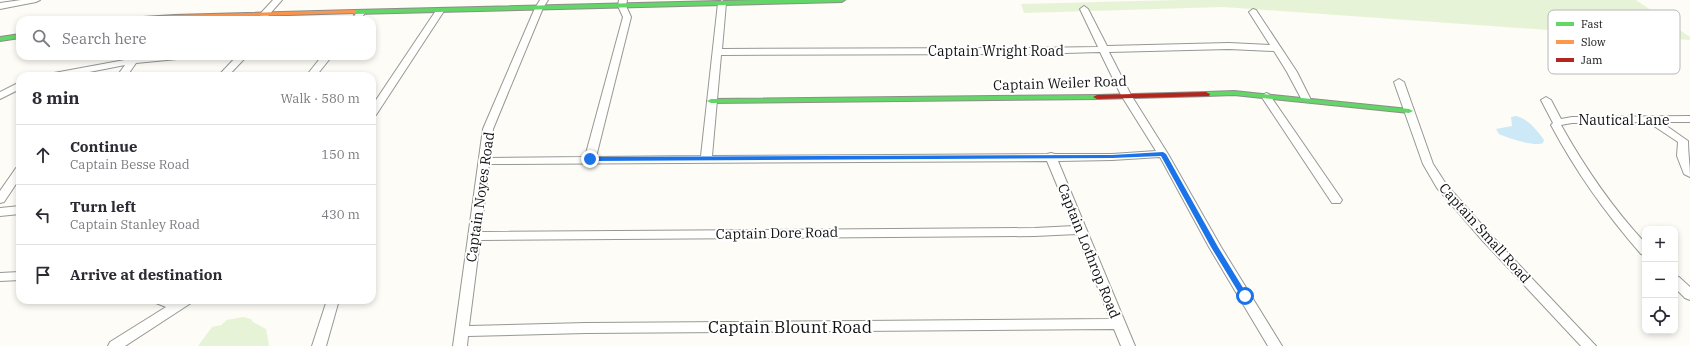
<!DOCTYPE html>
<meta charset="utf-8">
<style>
:root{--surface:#fff;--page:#f2f2f3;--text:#2b2b33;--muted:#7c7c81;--line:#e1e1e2}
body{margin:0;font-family:"IBM Plex Serif",serif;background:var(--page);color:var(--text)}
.controls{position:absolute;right:12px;bottom:12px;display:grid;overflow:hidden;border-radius:8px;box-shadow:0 2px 6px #0003}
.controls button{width:36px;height:36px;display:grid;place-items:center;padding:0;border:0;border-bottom:1px solid var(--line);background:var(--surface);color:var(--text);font:20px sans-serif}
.stop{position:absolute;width:12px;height:12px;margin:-9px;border:3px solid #1a73e8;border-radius:50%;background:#fff}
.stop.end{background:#1a73e8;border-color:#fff;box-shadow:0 1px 4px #0008}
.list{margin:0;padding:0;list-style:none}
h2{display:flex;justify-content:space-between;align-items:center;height:52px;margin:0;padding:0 16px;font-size:17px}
h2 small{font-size:13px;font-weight:400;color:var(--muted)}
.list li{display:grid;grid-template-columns:26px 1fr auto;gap:12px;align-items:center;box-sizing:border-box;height:60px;padding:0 16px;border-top:1px solid var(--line)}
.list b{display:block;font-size:15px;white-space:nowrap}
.list p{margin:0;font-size:13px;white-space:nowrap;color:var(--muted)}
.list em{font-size:13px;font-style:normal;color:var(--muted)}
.icon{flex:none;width:22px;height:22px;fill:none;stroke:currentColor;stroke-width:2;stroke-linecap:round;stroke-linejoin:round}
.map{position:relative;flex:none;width:1690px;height:346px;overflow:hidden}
.search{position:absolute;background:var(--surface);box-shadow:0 2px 6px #0003;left:16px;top:16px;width:360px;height:44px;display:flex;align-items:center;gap:10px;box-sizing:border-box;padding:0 14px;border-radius:12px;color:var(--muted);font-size:15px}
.panel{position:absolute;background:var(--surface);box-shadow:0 2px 6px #0003;left:16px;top:72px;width:360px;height:232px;border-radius:12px}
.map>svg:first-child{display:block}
</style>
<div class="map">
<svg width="1690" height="346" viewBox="0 0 1690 346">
<rect width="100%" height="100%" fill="#fdfcf7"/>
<path fill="#e7f3d7" d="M1178,0H1636L1690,37V40L1223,7L1024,13L1021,4Z
M243,317L251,319L253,322L266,329L269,344L268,346H198L212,327L221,325L227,320Z"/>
<path fill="#cde8f7" d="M1516,116C1527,118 1538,131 1544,140L1543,143C1534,147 1508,138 1499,134L1496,129L1512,126L1511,117Z"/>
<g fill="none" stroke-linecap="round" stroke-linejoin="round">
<defs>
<path id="street" d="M21,0H40L36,2L0,9V3Z
M273,0H282L267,17H261L260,15L261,13Z
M540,0H548L543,8L493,129L490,158L585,157L623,17L618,6L619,0H627L626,6L631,17L596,157L701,156L718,3L722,0L726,3L722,49L1029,48L1098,47L1080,9L1084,6L1088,9L1107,46L1229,43L1270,45L1249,12L1253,9L1256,10L1297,72L1311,100L1309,102H1303L1287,72L1274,51L1229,49L1109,52L1131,95L1168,154L1221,247L1282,346H1268L1209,247L1160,157L1112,160L1058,161L1135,346H1121L1114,329L586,333L468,336L467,346H453L483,129L535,8ZM1100,52L1121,95L1156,151L1112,154H1055L1051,153L1047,154L712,156L721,55L1029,54ZM1047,161L1074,226L1035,228L481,232L489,164ZM1077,234L1110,319L586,323L469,326L480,240L1035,236Z
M440,8L444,11L376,115L372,116V106L437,9Z
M361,10L365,13L360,20H351L358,11Z
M135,56L139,58L182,56L177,59L136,63L127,76H117L125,65L69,76H49L54,73L130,59Z
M237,56H247L228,76H218Z
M322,56H332L316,76H306Z
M1399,79L1404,82L1433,164L1446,184L1490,234L1596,346H1581L1482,240L1437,188L1423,164L1394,82Z
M20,82V89L0,99V92Z
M1266,93L1269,94L1340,197L1342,200L1340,203H1332L1261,96Z
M1546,97L1551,100L1561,119L1572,117L1690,116V122H1661L1688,141C1688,154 1690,165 1690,177L1684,174L1677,156L1678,142L1648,122L1572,123L1561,125C1585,168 1612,207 1645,243V255L1641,254C1606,214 1576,172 1551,125L1553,123L1541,100Z
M20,167V178L4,202L0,203V191L16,168Z
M20,206V214L0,216V208Z
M20,272V280L0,281V273Z
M1675,276L1679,277L1690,287V300L1685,298L1675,288Z
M155,300H192L191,303L125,346H108L110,342L166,307L156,303Z
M327,300H339L326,346H312Z"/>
<path id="fast" d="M759,0H845L842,2L354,14L351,12L354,10Z
M20,34V38L0,41V37Z
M1234,91L1409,109L1413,111L1409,113L1234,95L1206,96L1202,94L1206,92Z
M1097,95H1100L1101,97L1100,99L711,103L707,101L711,99Z"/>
<path id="slow" d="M354,10L356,11V13L123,20L127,18L175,15Z"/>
<path id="jam" d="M1206,92L1210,94L1209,96L1097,99L1093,97L1097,95Z"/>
</defs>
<use href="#street" stroke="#979795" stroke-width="2"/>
<use href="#fast" stroke="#8e8d8b" stroke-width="2"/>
<use href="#slow" stroke="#8e8d8b" stroke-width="2"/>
<use href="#jam" stroke="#8e8d8b" stroke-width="2"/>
<use href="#street" fill="#fffffe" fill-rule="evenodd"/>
<use href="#fast" fill="#63d668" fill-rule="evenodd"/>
<use href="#slow" fill="#ff974d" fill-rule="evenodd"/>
<use href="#jam" fill="#b3261e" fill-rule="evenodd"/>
</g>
<path fill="#1a73e8" d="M1163,152L1166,154L1218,247L1248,296L1247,298H1242L1211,247L1161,156L1112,158L590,161L587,159L590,157L1112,155Z"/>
<g text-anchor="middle" stroke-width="4" stroke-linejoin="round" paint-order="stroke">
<g font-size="14" fill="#111" stroke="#fff">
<text x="996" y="56">Captain Wright Road</text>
<text transform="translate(1060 83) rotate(-2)" y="5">Captain Weiler Road</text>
<text x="1624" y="125">Nautical Lane</text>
<text transform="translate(480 197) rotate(-82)" y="5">Captain Noyes Road</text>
<text transform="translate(777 233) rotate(-1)" y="5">Captain Dore Road</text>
<text transform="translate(1485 233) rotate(48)" y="5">Captain Small Road</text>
<text transform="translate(1089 251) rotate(68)" y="5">Captain Lothrop Road</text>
</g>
<g font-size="17" fill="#111" stroke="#fff">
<text x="790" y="333">Captain Blount Road</text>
</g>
</g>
<rect x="1548" y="10" width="132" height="64" rx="6" fill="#fff" stroke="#b8b8b8" stroke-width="1"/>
<rect x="1556" y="22" width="18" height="4" fill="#63d668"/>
<rect x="1556" y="40" width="18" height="4" fill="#ff974d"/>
<rect x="1556" y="58" width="18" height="4" fill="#b3261e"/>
<g font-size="11" fill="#111">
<text x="1581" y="28">Fast</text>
<text x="1581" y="46">Slow</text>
<text x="1581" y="64">Jam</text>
</g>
</svg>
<div class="controls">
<button>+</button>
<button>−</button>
<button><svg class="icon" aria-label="locate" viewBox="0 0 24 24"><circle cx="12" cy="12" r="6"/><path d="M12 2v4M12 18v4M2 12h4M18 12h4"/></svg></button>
</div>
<div class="stop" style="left:1245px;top:296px"></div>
<div class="stop end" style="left:590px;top:159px"></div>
<div class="search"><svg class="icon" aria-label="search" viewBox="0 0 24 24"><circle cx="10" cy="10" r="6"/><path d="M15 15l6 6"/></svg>Search here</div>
<section class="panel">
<h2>8 min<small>Walk · 580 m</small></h2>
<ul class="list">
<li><svg class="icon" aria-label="ahead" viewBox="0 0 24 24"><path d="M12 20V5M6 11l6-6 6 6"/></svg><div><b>Continue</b><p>Captain Besse Road</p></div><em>150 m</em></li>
<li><svg class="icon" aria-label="left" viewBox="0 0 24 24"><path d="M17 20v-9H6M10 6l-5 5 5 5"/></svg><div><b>Turn left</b><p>Captain Stanley Road</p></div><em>430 m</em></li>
<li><svg class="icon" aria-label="arrive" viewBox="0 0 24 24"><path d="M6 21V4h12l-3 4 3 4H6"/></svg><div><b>Arrive at destination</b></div></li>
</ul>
</section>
</div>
